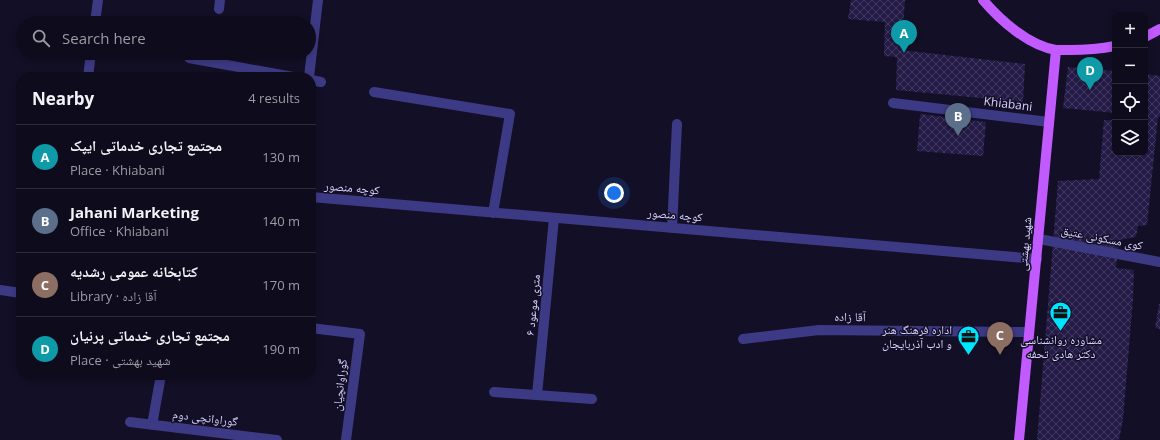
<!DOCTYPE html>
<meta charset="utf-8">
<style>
:root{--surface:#0e0b1c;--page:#1c1929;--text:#f1f3f6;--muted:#9b9ba3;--line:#2e2b3b;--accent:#8c9099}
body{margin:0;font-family:"Open Sans","Noto Naskh Arabic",sans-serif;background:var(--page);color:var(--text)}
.controls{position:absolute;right:12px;top:12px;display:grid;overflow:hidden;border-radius:8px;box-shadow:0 2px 6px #0003}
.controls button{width:36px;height:36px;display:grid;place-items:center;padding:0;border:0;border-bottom:1px solid var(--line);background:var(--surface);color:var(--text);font:20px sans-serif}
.you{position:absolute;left:614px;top:193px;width:14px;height:14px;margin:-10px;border:3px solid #fff;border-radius:50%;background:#1a73e8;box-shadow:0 0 0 6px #1a73e833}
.badge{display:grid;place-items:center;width:26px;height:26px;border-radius:50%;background:var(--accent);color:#fff;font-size:13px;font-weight:700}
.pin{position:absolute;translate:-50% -33px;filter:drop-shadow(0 1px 2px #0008)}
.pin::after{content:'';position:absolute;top:21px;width:14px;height:12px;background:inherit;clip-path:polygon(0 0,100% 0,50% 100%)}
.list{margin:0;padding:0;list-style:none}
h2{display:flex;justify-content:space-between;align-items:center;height:52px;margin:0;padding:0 16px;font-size:17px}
h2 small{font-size:13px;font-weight:400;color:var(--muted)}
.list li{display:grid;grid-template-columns:26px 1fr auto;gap:12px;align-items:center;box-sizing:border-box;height:64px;padding:0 16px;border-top:1px solid var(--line)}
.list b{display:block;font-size:15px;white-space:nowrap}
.list p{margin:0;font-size:13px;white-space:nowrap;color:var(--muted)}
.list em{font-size:13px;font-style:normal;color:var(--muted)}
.icon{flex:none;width:22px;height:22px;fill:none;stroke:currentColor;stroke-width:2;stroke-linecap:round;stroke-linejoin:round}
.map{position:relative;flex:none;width:1160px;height:440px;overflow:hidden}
.search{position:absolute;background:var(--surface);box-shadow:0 2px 6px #0003;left:16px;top:16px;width:300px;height:44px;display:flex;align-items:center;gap:10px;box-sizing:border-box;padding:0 14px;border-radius:22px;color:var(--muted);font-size:15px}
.panel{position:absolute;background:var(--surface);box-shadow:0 2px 6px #0003;left:16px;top:72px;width:300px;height:308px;border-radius:16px}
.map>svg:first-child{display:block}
</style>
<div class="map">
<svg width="1160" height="440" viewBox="0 0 1160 440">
<defs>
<pattern id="building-cross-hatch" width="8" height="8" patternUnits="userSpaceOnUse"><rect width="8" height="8" fill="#241b47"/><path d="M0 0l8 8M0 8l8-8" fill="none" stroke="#433b63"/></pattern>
</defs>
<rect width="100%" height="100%" fill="#130f26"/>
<path fill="url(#building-cross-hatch)" d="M851,0H905L901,50L1025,64L1023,102L896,90L897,57L884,56L885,22L848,19Z
M1068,67L1115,71V113L1063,108Z
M1145,74L1160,76V117H1158L1147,225L1138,226L1136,237L1119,240L1116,268L1134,270L1133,299L1123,419L1119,440H1037L1058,181L1099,179L1104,120H1115V153H1145Z
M920,114L986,122L983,156L917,151Z
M1159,304H1160V329L1155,328Z"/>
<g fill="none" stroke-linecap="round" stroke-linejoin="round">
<path stroke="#3d3a85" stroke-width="10" d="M219,9L220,0
M95,23L98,0
M189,58L293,77
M88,77L91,53
M309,77L318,0
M311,80L321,82
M374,92L510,114L493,213
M893,103L1049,122
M311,197L1037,259
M672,228L677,124
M1039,239L1160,262
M0,290L21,293
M311,328L360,334L346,440
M743,339L819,330L1029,332
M494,392L592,399
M537,395L554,218
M130,422L277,440
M152,425L161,375"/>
<path stroke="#c25bff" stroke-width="10" d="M983,0C1000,20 1029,46 1056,50C1060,50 1065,50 1069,50C1084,50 1100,49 1115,46
M1145,37L1160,29
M1019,440L1056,50"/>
</g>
<defs>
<symbol id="office-pin" viewBox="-11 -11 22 30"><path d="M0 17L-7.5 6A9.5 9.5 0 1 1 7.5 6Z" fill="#00e5ff" stroke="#130f26"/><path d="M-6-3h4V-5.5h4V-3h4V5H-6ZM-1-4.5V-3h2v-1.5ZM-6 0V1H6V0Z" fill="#111"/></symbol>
</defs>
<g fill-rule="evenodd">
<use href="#office-pin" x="1048" y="300" width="25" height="34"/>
<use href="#office-pin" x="956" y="324" width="25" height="34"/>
</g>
<g text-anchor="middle" stroke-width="3" stroke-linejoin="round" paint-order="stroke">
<g font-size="12" fill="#d9d4ff" stroke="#130f26">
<text transform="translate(1008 104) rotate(7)" y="4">Khiabani</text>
<text transform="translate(352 188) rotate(5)" y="4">کوچه منصور</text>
<text transform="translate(675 215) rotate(5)" y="4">کوچه منصور</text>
<text transform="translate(1102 238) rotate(11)" y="4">کوی مسکونی عتیق</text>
<text transform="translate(1025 244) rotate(-85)" y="4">شهید بهشتى</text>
<text transform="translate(533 305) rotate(-84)" y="4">۶ متری موعود</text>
<text transform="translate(850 317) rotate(1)" y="4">آقا زاده</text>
<text transform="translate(340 385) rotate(-83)" y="4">گوراوانچیان</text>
<text transform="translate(205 418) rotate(7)" y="4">گوراوانچی دوم</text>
</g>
<g font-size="12" fill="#d9d4ff" stroke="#130f26" text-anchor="end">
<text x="952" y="334">اداره فرهنگ هنر<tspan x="952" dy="14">و ادب آذربایجان</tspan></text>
<text x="1061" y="344" text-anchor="middle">مشاوره روانشناسی<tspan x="1061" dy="14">دکتر هادی تحفه</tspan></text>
</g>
</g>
</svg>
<div class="controls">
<button>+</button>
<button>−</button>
<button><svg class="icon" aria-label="locate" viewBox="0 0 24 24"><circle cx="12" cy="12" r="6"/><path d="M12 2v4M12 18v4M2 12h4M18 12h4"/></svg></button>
<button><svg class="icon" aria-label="layers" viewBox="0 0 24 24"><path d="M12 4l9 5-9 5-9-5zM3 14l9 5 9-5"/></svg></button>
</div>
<div class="you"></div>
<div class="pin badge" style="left:904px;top:53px;background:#0f9aa8">A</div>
<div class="pin badge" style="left:958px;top:136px;background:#5c6f8a">B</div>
<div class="pin badge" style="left:1000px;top:355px;background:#8d6e63">C</div>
<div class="pin badge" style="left:1090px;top:90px;background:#0f9aa8">D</div>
<div class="search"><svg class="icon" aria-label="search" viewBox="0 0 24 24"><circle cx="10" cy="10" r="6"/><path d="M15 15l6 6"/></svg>Search here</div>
<section class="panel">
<h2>Nearby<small>4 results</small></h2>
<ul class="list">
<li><span class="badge" style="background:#0f9aa8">A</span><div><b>مجتمع تجاری خدماتی ایپک</b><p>Place · Khiabani</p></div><em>130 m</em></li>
<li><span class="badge" style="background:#5c6f8a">B</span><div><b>Jahani Marketing</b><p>Office · Khiabani</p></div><em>140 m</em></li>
<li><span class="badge" style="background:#8d6e63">C</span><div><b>کتابخانه عمومی رشدیه</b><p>Library · آقا زاده</p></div><em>170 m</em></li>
<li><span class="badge" style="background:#0f9aa8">D</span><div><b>مجتمع تجاری خدماتی پرنیان</b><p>Place · شهید بهشتى</p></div><em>190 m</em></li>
</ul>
</section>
</div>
